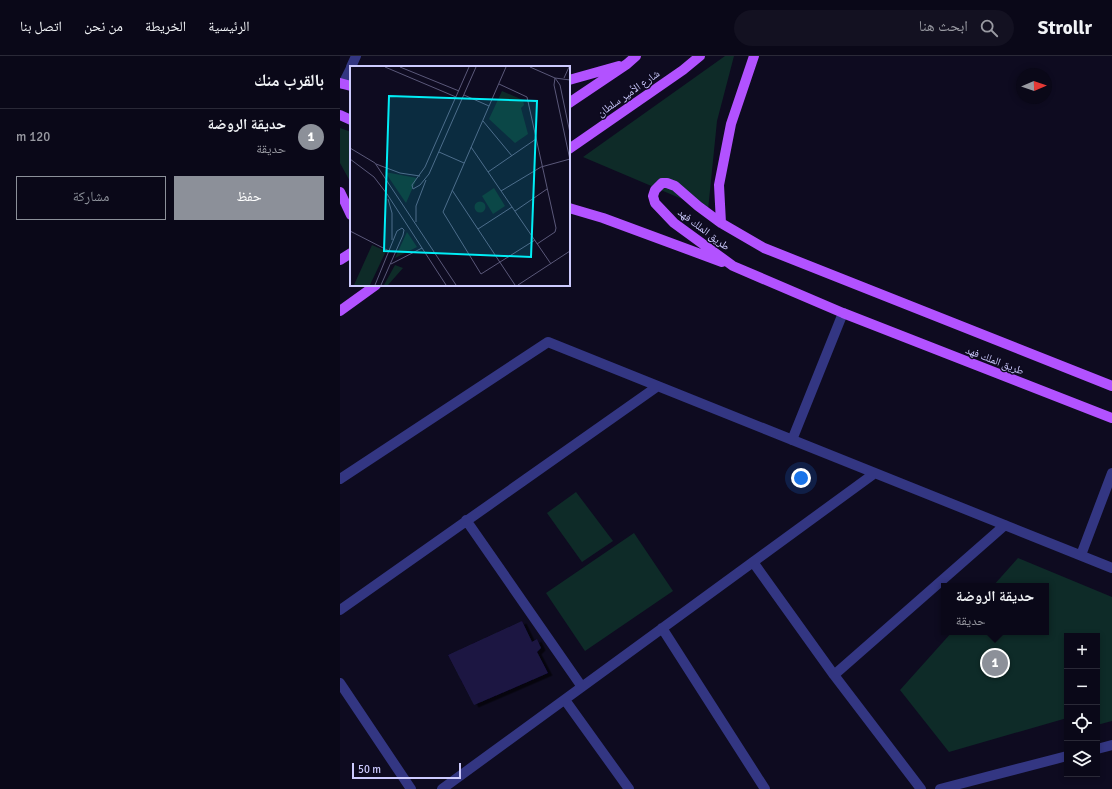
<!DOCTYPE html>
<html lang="ar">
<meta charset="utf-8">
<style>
:root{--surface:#0a0818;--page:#131121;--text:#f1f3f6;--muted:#999aa2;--line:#2a2937;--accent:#8c9099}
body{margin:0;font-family:Signika,"Noto Naskh Arabic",sans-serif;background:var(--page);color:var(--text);direction:rtl}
.controls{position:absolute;right:12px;bottom:12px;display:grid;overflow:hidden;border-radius:0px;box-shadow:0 2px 6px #0003}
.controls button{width:36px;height:36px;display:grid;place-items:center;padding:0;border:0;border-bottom:1px solid var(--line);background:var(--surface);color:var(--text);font:20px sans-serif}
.compass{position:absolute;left:676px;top:12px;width:36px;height:36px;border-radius:50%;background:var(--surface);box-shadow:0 2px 6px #0003;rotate:88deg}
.scale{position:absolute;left:12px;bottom:10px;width:109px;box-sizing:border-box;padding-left:4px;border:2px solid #cdcbff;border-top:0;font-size:11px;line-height:14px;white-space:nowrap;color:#cdcbff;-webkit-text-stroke:3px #0e0b20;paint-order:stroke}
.you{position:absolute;left:461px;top:422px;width:14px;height:14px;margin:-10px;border:3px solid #fff;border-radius:50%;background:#1a73e8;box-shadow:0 0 0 6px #1a73e833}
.badge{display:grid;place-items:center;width:26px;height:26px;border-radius:50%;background:var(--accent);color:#fff;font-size:13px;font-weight:700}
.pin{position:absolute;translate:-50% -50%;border:2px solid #fff;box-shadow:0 1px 4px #0006}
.popup{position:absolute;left:601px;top:527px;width:108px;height:52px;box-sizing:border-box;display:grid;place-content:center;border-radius:0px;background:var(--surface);filter:drop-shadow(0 1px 3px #0005);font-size:13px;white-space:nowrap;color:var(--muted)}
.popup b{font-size:15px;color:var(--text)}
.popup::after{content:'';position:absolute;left:50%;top:100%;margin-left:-8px;border:8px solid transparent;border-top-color:var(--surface)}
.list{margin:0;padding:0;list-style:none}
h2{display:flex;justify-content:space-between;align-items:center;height:52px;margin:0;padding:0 16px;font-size:17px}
h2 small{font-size:13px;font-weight:400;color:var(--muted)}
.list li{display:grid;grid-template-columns:26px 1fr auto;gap:12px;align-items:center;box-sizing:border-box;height:56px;padding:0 16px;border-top:1px solid var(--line)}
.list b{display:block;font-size:15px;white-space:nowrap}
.list p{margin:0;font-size:13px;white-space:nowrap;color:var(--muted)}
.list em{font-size:13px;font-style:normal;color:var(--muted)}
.actions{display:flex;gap:8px;padding:12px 16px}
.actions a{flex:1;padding:9px 0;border:1px solid var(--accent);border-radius:0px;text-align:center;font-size:14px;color:var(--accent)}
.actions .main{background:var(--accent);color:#fff}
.icon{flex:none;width:22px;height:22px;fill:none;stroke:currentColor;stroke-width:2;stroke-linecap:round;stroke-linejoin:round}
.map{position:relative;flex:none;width:772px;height:733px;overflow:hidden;direction:ltr}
header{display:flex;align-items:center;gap:24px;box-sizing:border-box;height:56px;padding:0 20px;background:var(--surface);border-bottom:1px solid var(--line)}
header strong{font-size:19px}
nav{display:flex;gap:22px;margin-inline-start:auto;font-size:14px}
.search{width:280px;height:36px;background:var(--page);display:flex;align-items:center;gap:10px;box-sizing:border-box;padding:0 14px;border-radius:22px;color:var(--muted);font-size:15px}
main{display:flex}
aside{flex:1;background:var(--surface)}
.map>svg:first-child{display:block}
</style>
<header>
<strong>Strollr</strong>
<div class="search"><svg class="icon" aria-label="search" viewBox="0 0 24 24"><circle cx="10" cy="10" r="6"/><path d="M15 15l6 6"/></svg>ابحث هنا</div>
<nav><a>الرئيسية</a><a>الخريطة</a><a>من نحن</a><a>اتصل بنا</a></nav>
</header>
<main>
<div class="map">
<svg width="772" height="733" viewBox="0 0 772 733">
<defs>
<filter id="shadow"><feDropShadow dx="4.5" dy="2.5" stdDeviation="0" flood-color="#0009"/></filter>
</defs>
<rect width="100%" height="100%" fill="#0e0b20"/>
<path fill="#0e2b28" d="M385,0H394L377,65L368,154L243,101Z
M0,72L11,76V127L0,107Z
M236,436L273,485L242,506L207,457Z
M294,477L333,535L245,595L206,537Z
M678,502L772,541V665L757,669V580H727V662L609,696L560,634L612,576H706V530H653Z"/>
<path fill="#1c1642" filter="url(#shadow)" d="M182,565L192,586L197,583L201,592L197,596L208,617L134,649L108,599Z"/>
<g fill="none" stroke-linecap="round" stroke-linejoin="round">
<path stroke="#333682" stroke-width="10" d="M11,11L16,0
M3,28L11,12
M452,384L503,257
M0,423L208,286L772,512
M126,464L242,631
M741,499L772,417
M413,506L494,619L581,733
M0,554L318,330
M322,572L425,733
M494,619L665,469
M0,627L71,733
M225,644L289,733
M757,693L772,689
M102,733L535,417
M600,733L727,700"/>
<path stroke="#b252ff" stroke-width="10" d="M229,24L279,10
M0,27L11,30
M229,47L287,8L296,0
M0,59L11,64
M229,93L343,14L360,0
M0,136L11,159
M229,152L263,162L382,206
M381,167L379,129L391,68L414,0
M0,204L11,197
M0,255L36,229
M772,330L424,192L381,167L358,150L335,130L327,127H322L315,134L313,140L315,147L334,167L393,210L503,257L772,362"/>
</g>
<g text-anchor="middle" stroke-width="3" stroke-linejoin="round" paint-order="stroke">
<g font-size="11" fill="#cdcbff" stroke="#0e0b20">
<text transform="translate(288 37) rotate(-35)" y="4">شارع الأمير سلطان</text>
<text transform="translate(364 173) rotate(37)" y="4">طريق الملك فهد</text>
<text transform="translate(655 304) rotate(21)" y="4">طريق الملك فهد</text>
</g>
</g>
<g transform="translate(10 10)">
<rect width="220" height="220" fill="#0e0b20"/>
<path d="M152,25L173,34L174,39L171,42L178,68L165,77L139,53ZM35,106L67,112L56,137ZM144,122L155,140L143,148L132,130ZM124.5 141a5.5 5.5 0 1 1 11 0a5.5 5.5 0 1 1-11 0ZM57,166L67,181L45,192ZM22,179L36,185L20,219H4ZM45,199L53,202L38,219H34Z" fill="#0e2b28"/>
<path fill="none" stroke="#5a5879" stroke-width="1" d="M35,1L106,31M50,1L109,25M119,1L75,101L62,119L63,123L70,119L79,108L126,1M156,1L93,146L131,208L185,174M180,1L205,12L210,19L220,67M205,12L204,19L220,94M205,12L220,14M214,12L219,1M149,18L177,31L206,162L205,166L187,178M114,29L139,40M133,55L162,90M121,81L201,198M0,82L25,97L106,219M89,86L114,97M0,93L24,111L37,128L96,219M26,98L50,107L70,110M138,106L186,73M102,124L165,219M151,125L191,101L220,93M38,133L42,147V174M165,145L197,123M66,156V140L76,114M128,163L162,141M0,165L39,185M41,198L72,182M25,219L47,165L52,162L54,164L53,169L31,219M168,219L220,185"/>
<path fill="#00eef6" fill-opacity="0.15" stroke="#00eef6" stroke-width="2" d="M39,30L187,35L181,191L34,185Z"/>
<rect width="220" height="220" fill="none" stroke="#cdcbff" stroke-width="2"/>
</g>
</svg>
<div class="controls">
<button>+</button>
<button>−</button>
<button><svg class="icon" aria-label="locate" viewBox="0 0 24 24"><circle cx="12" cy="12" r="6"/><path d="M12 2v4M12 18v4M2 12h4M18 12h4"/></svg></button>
<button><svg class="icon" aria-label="layers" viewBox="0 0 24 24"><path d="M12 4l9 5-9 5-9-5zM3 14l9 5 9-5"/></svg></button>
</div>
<svg class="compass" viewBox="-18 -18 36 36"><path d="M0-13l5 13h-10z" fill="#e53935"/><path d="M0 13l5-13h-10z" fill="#999aa2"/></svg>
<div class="scale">50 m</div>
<div class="you"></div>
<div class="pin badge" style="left:655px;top:607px">1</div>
<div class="popup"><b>حديقة الروضة</b>حديقة</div>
</div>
<aside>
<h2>بالقرب منك<small></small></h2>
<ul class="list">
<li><span class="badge">1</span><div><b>حديقة الروضة</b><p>حديقة</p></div><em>120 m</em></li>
</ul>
<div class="actions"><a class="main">حفظ</a><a>مشاركة</a></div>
</aside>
</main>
